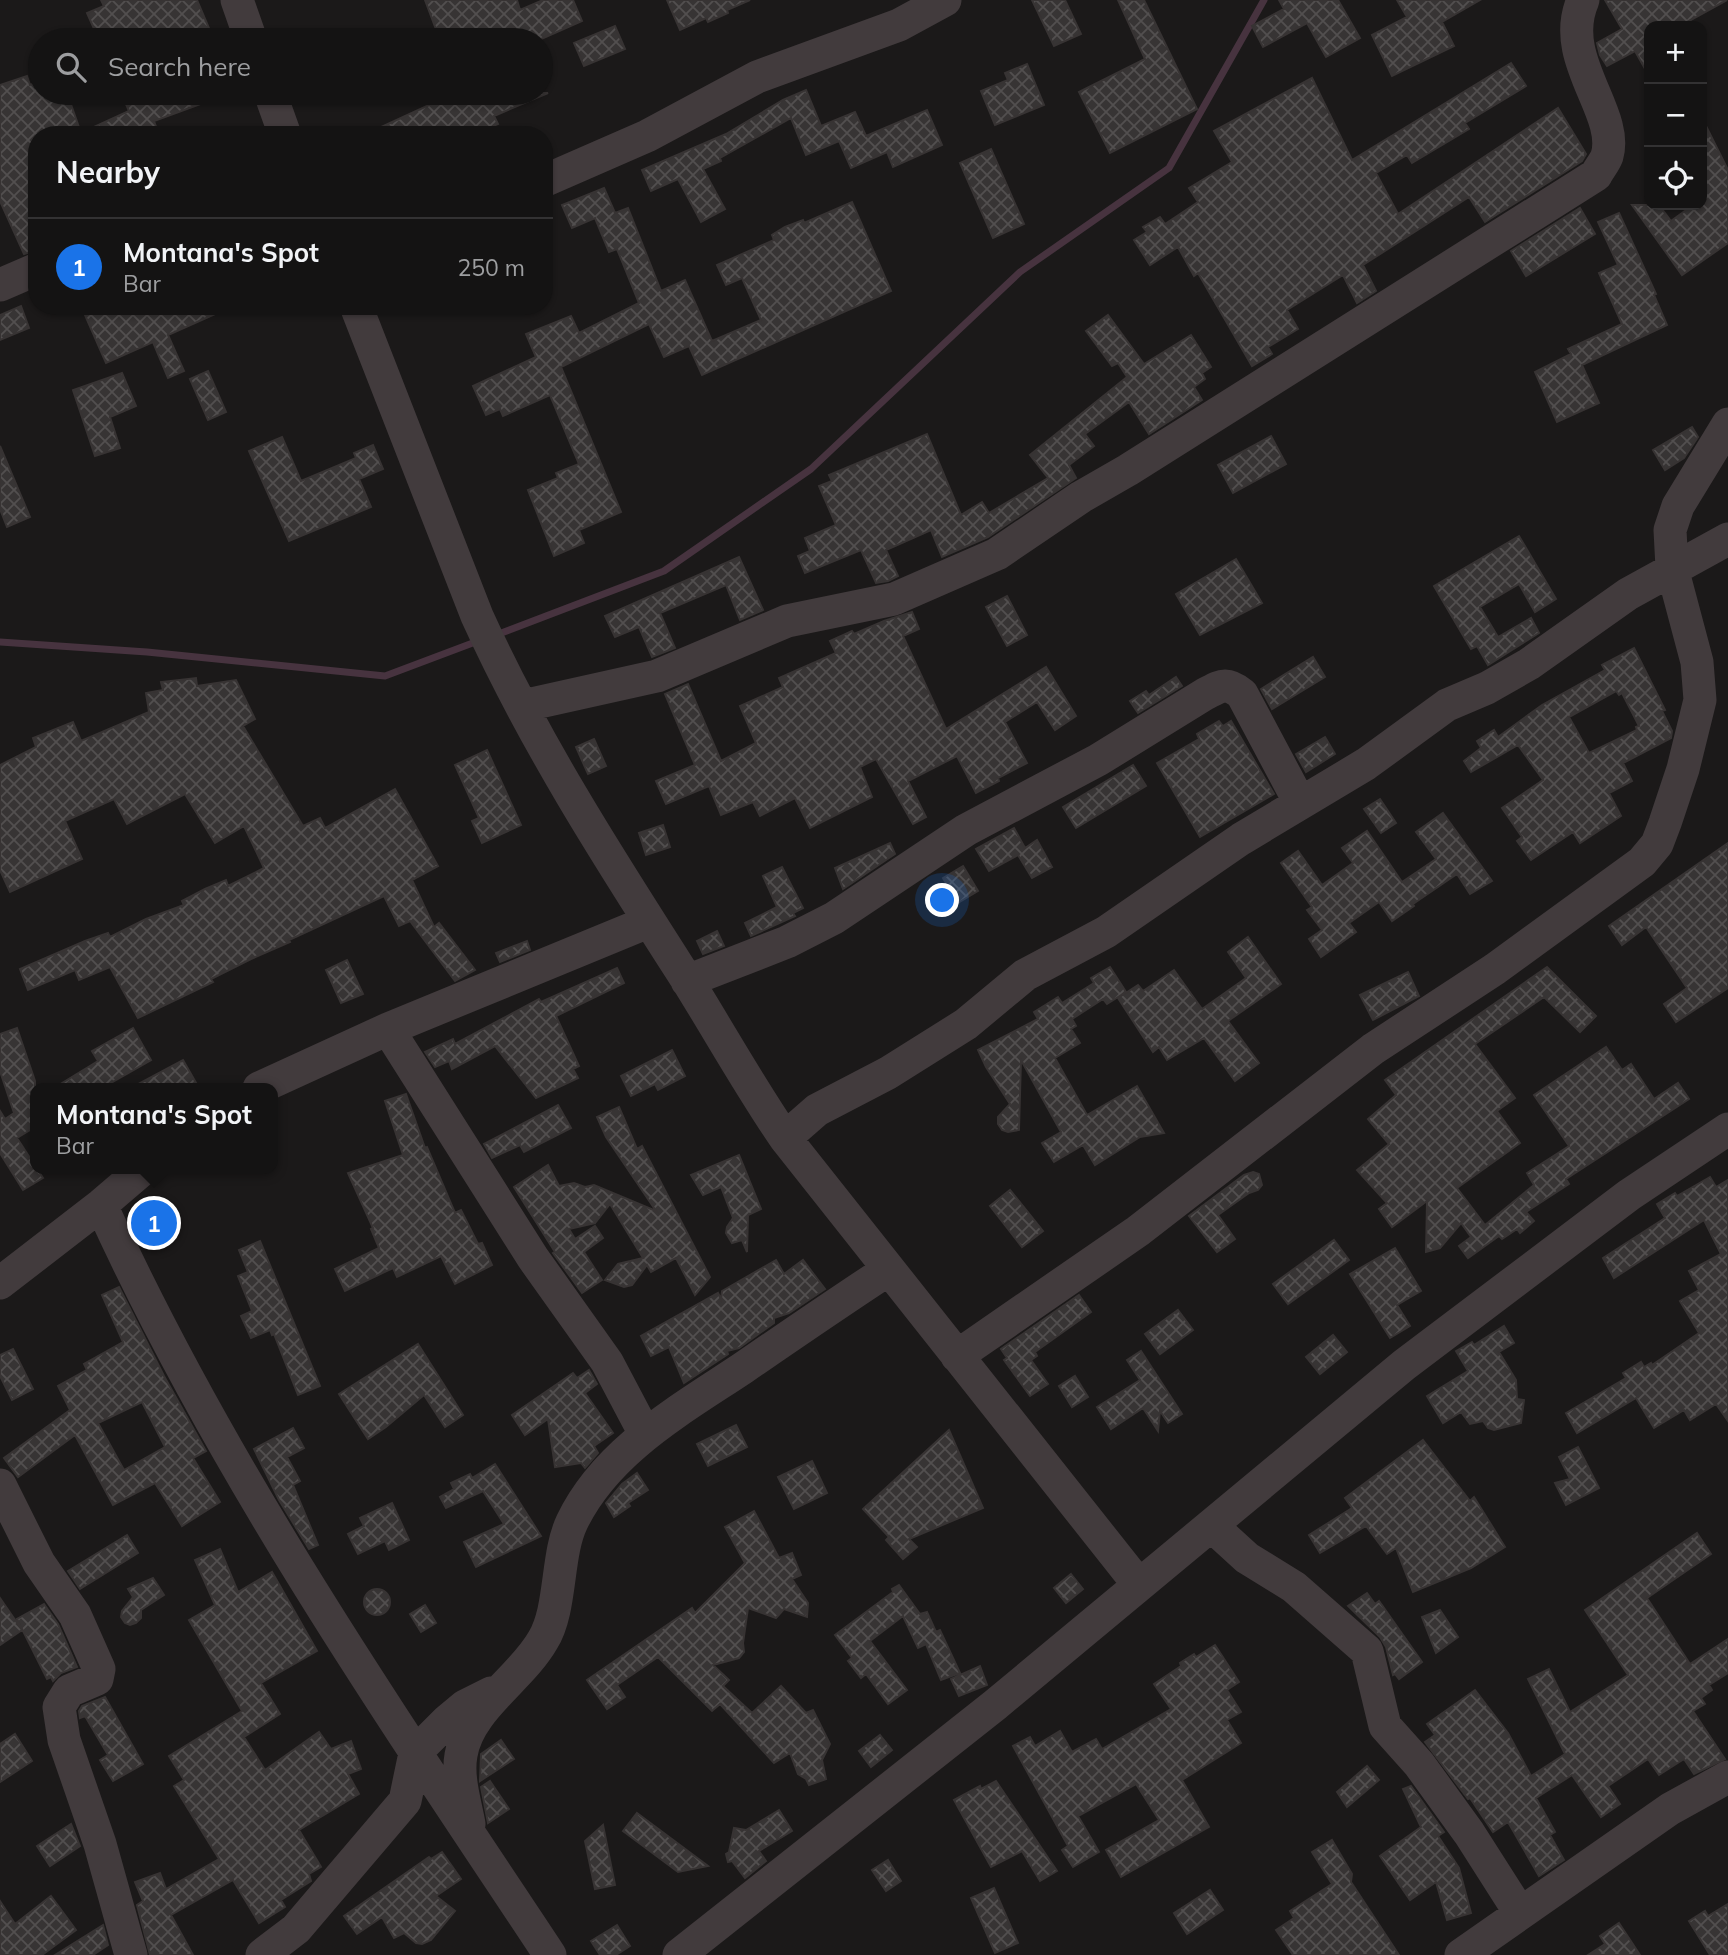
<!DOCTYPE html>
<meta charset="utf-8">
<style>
:root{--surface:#141313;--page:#212021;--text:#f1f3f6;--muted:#9d9ea0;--line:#333233;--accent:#1a73e8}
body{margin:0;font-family:Mulish,sans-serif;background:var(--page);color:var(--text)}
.controls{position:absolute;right:21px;top:21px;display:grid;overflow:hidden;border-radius:14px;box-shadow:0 2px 5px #0004}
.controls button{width:63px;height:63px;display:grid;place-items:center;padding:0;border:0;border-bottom:2px solid var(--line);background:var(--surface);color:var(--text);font:35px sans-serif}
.you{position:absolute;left:943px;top:901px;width:24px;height:24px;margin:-18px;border:5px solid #fff;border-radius:50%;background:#1a73e8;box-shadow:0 0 0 10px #1a73e833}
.badge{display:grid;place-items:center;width:46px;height:46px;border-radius:50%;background:var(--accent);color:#fff;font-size:23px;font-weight:700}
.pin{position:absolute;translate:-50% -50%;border:4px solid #fff;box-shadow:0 2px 7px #0006}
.popup{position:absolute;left:30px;top:1083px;width:248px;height:91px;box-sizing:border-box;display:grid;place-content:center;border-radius:14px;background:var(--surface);filter:drop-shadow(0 2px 5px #0005);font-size:23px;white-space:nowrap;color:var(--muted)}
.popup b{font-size:26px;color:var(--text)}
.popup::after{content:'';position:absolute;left:50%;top:100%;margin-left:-14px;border:14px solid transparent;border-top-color:var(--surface)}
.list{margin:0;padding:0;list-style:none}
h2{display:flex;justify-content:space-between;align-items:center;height:91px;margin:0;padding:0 28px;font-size:30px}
h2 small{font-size:23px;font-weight:400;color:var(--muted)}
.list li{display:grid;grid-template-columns:46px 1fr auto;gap:21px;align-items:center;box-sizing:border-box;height:98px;padding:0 28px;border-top:2px solid var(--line)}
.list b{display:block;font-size:26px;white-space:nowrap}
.list p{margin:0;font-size:23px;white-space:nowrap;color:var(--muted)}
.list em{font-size:23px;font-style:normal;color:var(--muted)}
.icon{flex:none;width:38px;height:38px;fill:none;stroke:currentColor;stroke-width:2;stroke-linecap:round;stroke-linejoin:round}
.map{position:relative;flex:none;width:1728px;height:1955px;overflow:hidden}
.search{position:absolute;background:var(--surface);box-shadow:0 2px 5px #0004;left:28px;top:28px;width:525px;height:77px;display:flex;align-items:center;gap:18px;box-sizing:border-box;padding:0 24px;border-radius:38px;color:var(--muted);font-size:26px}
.panel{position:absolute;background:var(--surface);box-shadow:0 2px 5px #0004;left:28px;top:126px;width:525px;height:189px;border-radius:28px}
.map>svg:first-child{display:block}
</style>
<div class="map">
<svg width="1728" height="1955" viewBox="0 0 1728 1955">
<defs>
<pattern id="building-cross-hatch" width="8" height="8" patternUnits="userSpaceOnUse" patternTransform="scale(1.75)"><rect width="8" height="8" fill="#373434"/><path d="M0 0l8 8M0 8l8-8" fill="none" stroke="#524f4f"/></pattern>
</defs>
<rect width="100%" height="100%" fill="#1b1919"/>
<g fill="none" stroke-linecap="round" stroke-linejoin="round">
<path stroke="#47333f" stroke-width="7" d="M496,635L664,571L811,469L1020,272L1169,168L1264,0
M0,642L147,652L385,676L478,641"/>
</g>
<path fill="url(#building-cross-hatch)" stroke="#373333" stroke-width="2" fill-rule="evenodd" d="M101,0H197L214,40H99L87,13L104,6Z
M425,0H517L520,10L543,0H573L582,21L539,40H440Z
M667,0H750L727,10L728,13L708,22L706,18L680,30Z
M1032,0H1065L1081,34L1054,46Z
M1118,0H1144L1197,109L1110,153L1079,92L1145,59Z
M1279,0H1338L1360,38L1326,57L1307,23L1263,47L1252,26L1284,9Z
M1397,0H1480L1442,22L1454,46L1392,76L1372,35L1407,17Z
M1605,0H1727L1680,26H1649V76L1635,51L1607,66L1600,55L1597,43L1622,29Z
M615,26L625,49L584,66L574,43Z
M1511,63L1526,86L1465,123L1469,129L1412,163L1407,155L1376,173L1398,214L1558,108L1586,154L1582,161L1485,222L1469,197L1363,265L1376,291L1357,303L1343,275L1287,310L1298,329L1268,347L1272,354L1252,366L1198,273L1194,276L1178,247L1150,265L1134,240L1147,232L1143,227L1160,217L1165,224L1198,202L1189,188L1232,162L1214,131L1312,78L1352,160Z
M1027,64L1044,105L995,125L981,91L1008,80L1005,73Z
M27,76L30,85L40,81V93H67L81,133L129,111L121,93H225V95L154,121L159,135H37V250L24,254L0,201V85Z
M806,90L821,126L855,112L866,136L927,110L942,145L893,167L887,152L851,168L839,141L806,155L791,118L720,158L721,161L703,169L725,209L701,222L678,179L651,191L642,170L726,134L783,100Z
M455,93H548L494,116L498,124L493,126L497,135H364Z
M1702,118L1728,170V243L1682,275L1632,205H1659L1671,221L1693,205H1702Z
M991,149L1024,224L993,238L960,163Z
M604,188L615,213L628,208L661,291L685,280L712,341L761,320L742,278L726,285L717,265L774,240L772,235L785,227L803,220L804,223L852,202L891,291L702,375L689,346L664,357L649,324L561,367L621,512L579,530L584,543L554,556L528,490L558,478L556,473L579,464L550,395L503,416L500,409L486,415L473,386L536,357L526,334L571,316L579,333L639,303L617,249L609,252L595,218L572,228L562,205Z
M1580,208L1595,234L1526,276L1511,251Z
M1619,213L1656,294L1654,295L1667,325L1582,365L1599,403L1557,422L1535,372L1571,354L1568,349L1622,324L1599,273L1618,265L1598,222Z
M21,306L29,328L0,340V315Z
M81,306H233L168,335L184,371L168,378L153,342L106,363Z
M1108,315L1144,364L1191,335L1211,367L1202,373L1205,379L1194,387L1202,400L1149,434L1129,402L1085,434L1094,446L1069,465L1076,478L988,537L942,557L931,530L886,550L898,576L888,581L876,583L861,550L805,573L798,556L810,551L805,538L836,525L819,486L832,481L829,475L927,434L961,515L982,502L989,513L1048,478L1030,455L1127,377L1118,363L1112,366L1086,331Z
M208,371L226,412L208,420L190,379Z
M122,373L136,406L110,417L120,448L95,456L73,390Z
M1692,427L1698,437L1684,458L1665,470L1653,450Z
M1271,436L1286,464L1233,493L1218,465Z
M282,437L301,481L356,458L354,453L373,445L383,469L359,479L371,507L289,541L249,451Z
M0,446L30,517L7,527L0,509Z
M1519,536L1556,599L1535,612L1519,584L1480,607L1498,637L1531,618L1539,633L1488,665L1477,646L1471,649L1434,586Z
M739,557L763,610L740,620L726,585L660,613L675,648L652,657L639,627L615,637L605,616Z
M1236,559L1262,603L1200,635L1176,594Z
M1007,596L1027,635L1007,646L986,607Z
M912,612L919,629L903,636L946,729L1046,667L1076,716L1055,730L1037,702L1005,722L1027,763L998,778L999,781L976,793L957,756L908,781L926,817L913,824L876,759L860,767L872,797L810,828L795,798L760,816L753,802L721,815L709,786L666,804L656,781L695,765L665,694L688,684L721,761L756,743L740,706L783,687L779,678L836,653L830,641L852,631L854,634L884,621Z
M1634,648L1665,710L1662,711L1672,731L1671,738L1623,763L1632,781L1609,793L1621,816L1580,843L1573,832L1531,860L1517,841L1522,837L1502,808L1543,780L1518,745L1471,772L1464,761L1481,748L1477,741L1494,730L1498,737L1542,705L1605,670L1602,665ZM1616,691L1619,695L1622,693L1639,726L1636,727L1637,730L1589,753L1569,717Z
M1313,657L1325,677L1272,709L1261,689Z
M1176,677L1182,686L1138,713L1130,701L1146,691L1149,695Z
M196,678L197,686L236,680L255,719L243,726L303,826L320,818L325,828L395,789L438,866L412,880L434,927L439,923L475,970L455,981L410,921L399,926L384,896L289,940L290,942L251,959L211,979L213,982L138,1018L110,967L79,980L75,970L28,990L20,969L85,941L108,933L110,937L146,919L184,905L182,901L205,889L226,880L228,886L264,868L244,826L215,843L185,794L127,824L114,799L65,821L82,859L10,892L0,870V765L36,747L33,738L73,722L81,741L149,712L146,693L163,690L161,682Z
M1219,721L1223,726L1231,721L1274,794L1200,837L1157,763L1199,739L1197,734Z
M1325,737L1335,754L1306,772L1296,754Z
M594,739L606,766L588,774L576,747Z
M487,750L521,825L482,843L472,821L479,818L455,765Z
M1133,765L1146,786L1076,828L1063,807Z
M1380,799L1396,823L1381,833L1364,809Z
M1443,813L1492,881L1470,894L1457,874L1413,904L1414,906L1392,921L1379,902L1349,923L1356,932L1321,957L1309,939L1322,930L1307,910L1312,907L1281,863L1298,851L1322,885L1353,863L1342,848L1367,831L1402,882L1436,859L1416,832Z
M663,825L670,847L646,855L639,833Z
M1014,828L1025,848L1037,840L1052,867L1032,878L1018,855L989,871L976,849Z
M890,843L895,854L843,889L835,868Z
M1728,843V988L1676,1022L1664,1004L1687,988L1646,927L1622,945L1609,926Z
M963,866L978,891L958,903L943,878Z
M782,867L803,908L793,913L795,916L751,936L745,923L777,907L763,876Z
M717,931L724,946L703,954L697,941Z
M1248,937L1281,984L1228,1021L1259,1063L1235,1081L1204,1038L1167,1060L1159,1047L1153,1052L1118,998L1138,985L1143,991L1174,970L1202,1009L1246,978L1228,952Z
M527,941L530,950L500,962L496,953Z
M347,960L363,994L341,1003L326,970Z
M1110,967L1126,992L1107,1004L1103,999L1072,1019L1076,1026L1071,1029L1080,1043L1055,1058L1087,1115L1137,1086L1164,1133L1140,1137L1095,1165L1083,1145L1054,1162L1042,1143L1061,1132L1021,1060L1019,1130L1008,1132L1002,1130L998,1124V1117L1010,1104L986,1067L978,1050L1038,1019L1034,1012L1058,997L1062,1003L1094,983L1091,978Z
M1547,967L1596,1016L1580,1032L1544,997L1475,1044L1515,1098L1497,1111L1520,1143L1457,1188L1485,1225L1534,1185L1527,1173L1569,1146L1534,1095L1606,1047L1622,1070L1631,1064L1654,1099L1678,1083L1689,1099L1566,1179L1569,1184L1526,1212L1534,1221L1520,1233L1517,1229L1502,1239L1499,1236L1468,1258L1459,1246L1471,1237L1461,1223L1440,1248L1426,1252L1427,1201L1392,1227L1379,1209L1387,1203L1357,1170L1389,1144L1368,1119L1396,1095L1385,1080Z
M617,968L624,983L556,1016L579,1066L573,1069L578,1078L536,1098L495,1046L452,1069L449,1061L435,1067L425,1052L453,1039L455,1044L539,999L541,1002Z
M1408,972L1419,996L1373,1020L1360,995Z
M17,1028L35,1081V1127L17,1138L43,1178L23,1190L0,1153V1111L5,1119L14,1113L0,1071V1034Z
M133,1028L151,1060L102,1088H54L98,1061L92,1051Z
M672,1050L685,1076L658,1090L655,1084L631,1096L621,1076Z
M183,1060L199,1088H131Z
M406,1094L425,1148L427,1147L455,1213L461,1210L478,1244L482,1243L492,1265L455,1284L441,1256L397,1277L393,1268L345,1291L335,1269L379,1248L371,1229L373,1228L348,1173L403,1155L385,1101Z
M558,1105L571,1128L524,1152L520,1145L492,1158L484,1144Z
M619,1107L637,1149L642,1146L710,1277L695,1295L676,1258L651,1272L647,1265L632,1285L624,1287L605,1280L618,1264L643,1258L610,1204L595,1223L569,1229L575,1239L595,1226L603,1238L584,1252L602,1280L582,1293L553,1253L555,1252L514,1187L548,1165L559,1186L574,1183L585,1187L594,1185L656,1211L606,1137L597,1117Z
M739,1155L761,1209L748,1215L747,1252L742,1240L732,1243L726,1233L727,1227L733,1218L721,1187L703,1195L691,1175Z
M1253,1172L1259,1174L1262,1185L1258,1190L1249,1193L1218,1215L1235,1239L1217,1252L1189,1216L1244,1175Z
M1710,1177L1716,1187L1728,1180V1421L1716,1404L1690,1420L1684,1410L1654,1428L1636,1398L1577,1433L1566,1413L1626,1378L1623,1373L1641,1362L1644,1367L1651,1363L1652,1365L1699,1333L1680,1301L1699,1290L1689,1271L1721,1254L1704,1220L1614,1278L1603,1258L1665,1218L1657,1204L1675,1193L1677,1196Z
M1010,1190L1043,1231L1022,1247L990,1206Z
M1334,1240L1349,1260L1288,1304L1273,1284Z
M260,1241L320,1386L298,1395L274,1334L272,1335L270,1330L251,1338L241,1316L252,1311L238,1276L248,1272L239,1250Z
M1395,1248L1421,1291L1397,1305L1410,1326L1390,1338L1350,1274Z
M776,1260L784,1274L803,1260L825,1289L789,1313L774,1318V1323L739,1348L727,1351L728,1354L684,1383L669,1347L651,1356L641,1336L718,1293L721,1299L722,1291Z
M119,1287L164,1376L206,1451L193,1458L220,1502L182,1526L155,1483L113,1505L75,1435L18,1477L4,1458L70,1410L58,1386L87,1370L84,1364L123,1342L102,1295ZM142,1402L165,1447L124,1470L98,1423Z
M1079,1295L1091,1312L1035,1352L1037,1356L1031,1360L1048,1384L1030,1396L1004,1360L1007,1358L1001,1349Z
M1178,1310L1193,1330L1160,1354L1145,1334Z
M1504,1326L1514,1343L1499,1352L1516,1380L1517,1399L1524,1400L1521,1423L1494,1430L1488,1428L1483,1421L1470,1424L1461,1412L1443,1423L1427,1396L1468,1371L1456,1351L1472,1342L1474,1345Z
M1333,1335L1347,1352L1320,1374L1306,1357Z
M418,1344L463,1415L445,1427L424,1395L386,1427L368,1439L339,1394Z
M13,1349L33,1389L12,1400L0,1376V1355Z
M1141,1351L1182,1414L1168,1423L1160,1411L1158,1431L1143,1408L1111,1429L1097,1407L1140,1380L1127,1360Z
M589,1370L597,1384L585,1393L613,1433L594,1446L598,1453L585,1468L581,1463L555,1467L548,1419L525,1435L512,1415L573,1373L577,1378Z
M1075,1376L1088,1397L1072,1407L1059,1386Z
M736,1425L747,1447L708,1466L697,1444Z
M293,1428L304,1448L287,1457L300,1481L293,1485L318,1545L309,1549L279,1500L254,1449Z
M949,1430L983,1508L909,1539L917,1547L903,1559L886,1540L889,1537L863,1509Z
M1423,1440L1470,1501L1474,1497L1505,1547L1471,1568L1413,1592L1396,1548L1387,1554L1366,1526L1320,1553L1309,1535L1352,1508L1345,1498Z
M1578,1447L1599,1488L1566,1505L1555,1483L1570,1479L1559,1457Z
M812,1461L827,1493L794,1509L778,1477Z
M495,1464L541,1536L476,1567L464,1542L504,1524L483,1491L446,1508L440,1497L454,1489L451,1483L470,1474L472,1478Z
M637,1473L648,1490L628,1503L630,1506L614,1517L606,1503L622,1484Z
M392,1503L409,1540L389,1550L385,1541L358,1554L348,1534L364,1526L360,1518Z
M754,1511L779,1558L792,1553L801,1575L792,1579L808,1603L807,1617L784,1609L776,1618L748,1608L743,1643L744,1652L739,1658L713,1665L729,1680L723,1686L752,1713L781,1686L806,1713L813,1710L830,1744L822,1760L826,1779L809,1785L806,1779L798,1774L790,1753L774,1763L720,1704L712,1711L658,1657L617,1685L625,1697L607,1709L587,1680L692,1608L695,1613L745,1563L725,1527Z
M1697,1533L1711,1554L1647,1598L1690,1664L1728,1639V1673L1709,1685L1712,1690L1701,1698L1705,1704L1693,1711L1725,1759L1694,1774L1684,1759L1659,1775L1648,1759L1608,1786L1620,1804L1601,1817L1572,1775L1536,1798L1555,1832L1550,1835L1564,1860L1539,1876L1508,1822L1493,1832L1470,1798L1468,1799L1425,1742L1435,1735L1427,1724L1475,1690L1508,1733L1531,1776L1565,1754L1528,1679L1549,1669L1570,1712L1628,1675L1585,1610Z
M127,1535L138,1553L80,1589L68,1571Z
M220,1549L238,1592L272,1572L317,1651L261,1683L280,1714L244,1737L265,1770L319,1732L331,1749L351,1741L361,1769L348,1774L359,1794L299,1830L321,1867L309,1874L311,1881L281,1900L285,1907L259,1923L233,1880L171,1915L193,1955H150L137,1905L143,1901L135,1882L160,1873L166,1889L219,1859L174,1786L184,1780L169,1756L242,1711L189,1620L215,1605L195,1560Z
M1071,1574L1083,1589L1066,1603L1054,1588Z
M153,1578L164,1595L141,1610V1618L136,1623L130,1625L125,1623L121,1617L122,1611L133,1597L128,1589Z
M899,1585L920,1614L927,1612L936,1632L940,1630L960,1673L941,1680L926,1644L918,1648L903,1616L870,1641L907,1690L888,1704L866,1674L861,1678L848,1661L852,1658L835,1635L893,1592L892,1589Z
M364 1602a13 13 0 1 1 26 0a13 13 0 1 1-26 0Z
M1367,1593L1375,1604L1379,1601L1422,1662L1399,1679L1395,1674L1393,1675L1386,1647L1380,1637L1348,1606Z
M0,1598L22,1630L0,1645Z
M44,1604L58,1624L77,1667L61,1673L53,1681L51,1677L47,1679L17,1619Z
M425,1605L436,1623L421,1632L410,1614Z
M1440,1610L1458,1637L1436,1653L1422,1617Z
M1215,1645L1239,1682L1227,1690L1241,1712L1227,1720L1241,1743L1182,1780L1209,1827L1121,1877L1106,1850L1159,1820L1136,1784L1078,1816L1099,1852L1073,1867L1062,1850L1068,1846L1013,1746L1030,1737L1035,1746L1060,1731L1072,1752L1096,1739L1102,1749L1171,1709L1154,1684L1181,1666L1180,1663L1194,1654L1196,1657Z
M980,1666L987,1685L959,1696L951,1679Z
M105,1697L143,1764L113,1781L100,1760L108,1755L85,1716L80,1718L79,1711L82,1706Z
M15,1734L32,1761L0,1782V1744Z
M880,1735L892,1750L871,1767L859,1751Z
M501,1740L514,1759L480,1781L481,1754Z
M1367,1766L1379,1780L1347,1807L1337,1792Z
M490,1781L509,1809L488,1823L481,1787Z
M996,1781L1057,1871L1040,1881L1022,1851L991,1867L954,1800L980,1786L981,1789Z
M1411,1786L1444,1832L1438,1836L1459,1868L1471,1913L1447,1920L1436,1882L1410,1900L1380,1856L1421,1827L1403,1789Z
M779,1810L792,1831L759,1851L766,1861L745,1878L732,1861L728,1862L726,1854L729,1852L734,1828L746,1830Z
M637,1813L708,1866L678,1872L623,1831Z
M71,1824L80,1846L50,1866L37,1846Z
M603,1825L615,1885L595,1889L585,1841Z
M1332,1840L1352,1874L1351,1882L1399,1955H1293L1276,1930L1294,1918L1290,1911L1332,1884L1312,1852Z
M442,1852L461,1879L436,1896L455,1911L431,1940L422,1944L416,1943L404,1933L394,1938L382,1917L357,1934L344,1916L429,1857L431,1859Z
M888,1860L901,1881L886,1891L872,1870Z
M994,1888L1018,1943L995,1953L971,1898Z
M1210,1890L1223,1910L1187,1934L1174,1913Z
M51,1896L76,1930L42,1955H0V1901L15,1924Z
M1728,1904V1955H1710L1689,1921L1705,1911L1708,1916Z
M1619,1923L1640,1955H1588L1605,1944L1600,1936Z
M103,1925L108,1945L93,1955H55Z
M617,1925L630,1946L616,1955H600L591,1941Z"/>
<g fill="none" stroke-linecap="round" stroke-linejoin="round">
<path stroke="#423b3d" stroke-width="33" d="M237,0L251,40
M270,93L285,135
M544,181L647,136L757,77L899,25L945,0
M0,285L37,269
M356,306L477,616C535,744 612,863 687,980C720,1033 750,1087 785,1138L1139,1585
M522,706L657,676L787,621L894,599L997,554L1081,497L1128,470L1596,175C1599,169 1605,162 1607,156C1620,112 1557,59 1583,0
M687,981L787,942L834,918L966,830L1098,760L1205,694C1221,686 1226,681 1242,694L1300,803
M388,1029L533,1258L607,1362L645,1434
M259,1088L388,1029L648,922
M785,1138L817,1110L888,1073L966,1024L1025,975L1106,932L1241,839L1366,764L1447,705L1487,688L1529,664L1628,594L1728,539
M101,1205C222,1471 389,1712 550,1955
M0,1283L101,1205L143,1169
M957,1356L1138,1231L1373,1049L1495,969L1642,862L1657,844L1665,823L1683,769L1700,700L1697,662L1672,568L1670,530L1678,506L1728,424
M0,1485L39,1563L75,1615L99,1669L97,1679L69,1691L59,1707L64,1740L100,1844L131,1955
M1212,1526L1247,1558L1294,1587L1367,1651L1385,1726L1419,1764L1469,1833L1520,1913
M469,1824C465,1802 457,1777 461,1755C468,1709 521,1679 543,1640C562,1609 556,1555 572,1522C606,1451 680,1410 743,1368C791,1335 839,1302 888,1270
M262,1955L296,1929L405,1801L415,1753L447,1721L465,1706L491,1693
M679,1955L995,1705L1404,1365L1629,1195L1728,1129
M1461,1955L1670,1809L1728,1777"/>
</g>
</svg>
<div class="controls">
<button>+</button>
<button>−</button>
<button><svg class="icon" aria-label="locate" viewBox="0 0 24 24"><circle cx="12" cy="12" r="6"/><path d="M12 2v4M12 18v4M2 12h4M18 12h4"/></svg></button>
</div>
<div class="you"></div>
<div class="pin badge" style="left:154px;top:1223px">1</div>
<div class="popup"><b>Montana's Spot</b>Bar</div>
<div class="search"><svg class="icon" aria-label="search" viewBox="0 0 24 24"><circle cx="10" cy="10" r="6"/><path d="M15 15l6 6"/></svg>Search here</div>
<section class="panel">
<h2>Nearby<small></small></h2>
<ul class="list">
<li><span class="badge">1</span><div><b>Montana's Spot</b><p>Bar</p></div><em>250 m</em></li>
</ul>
</section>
</div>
